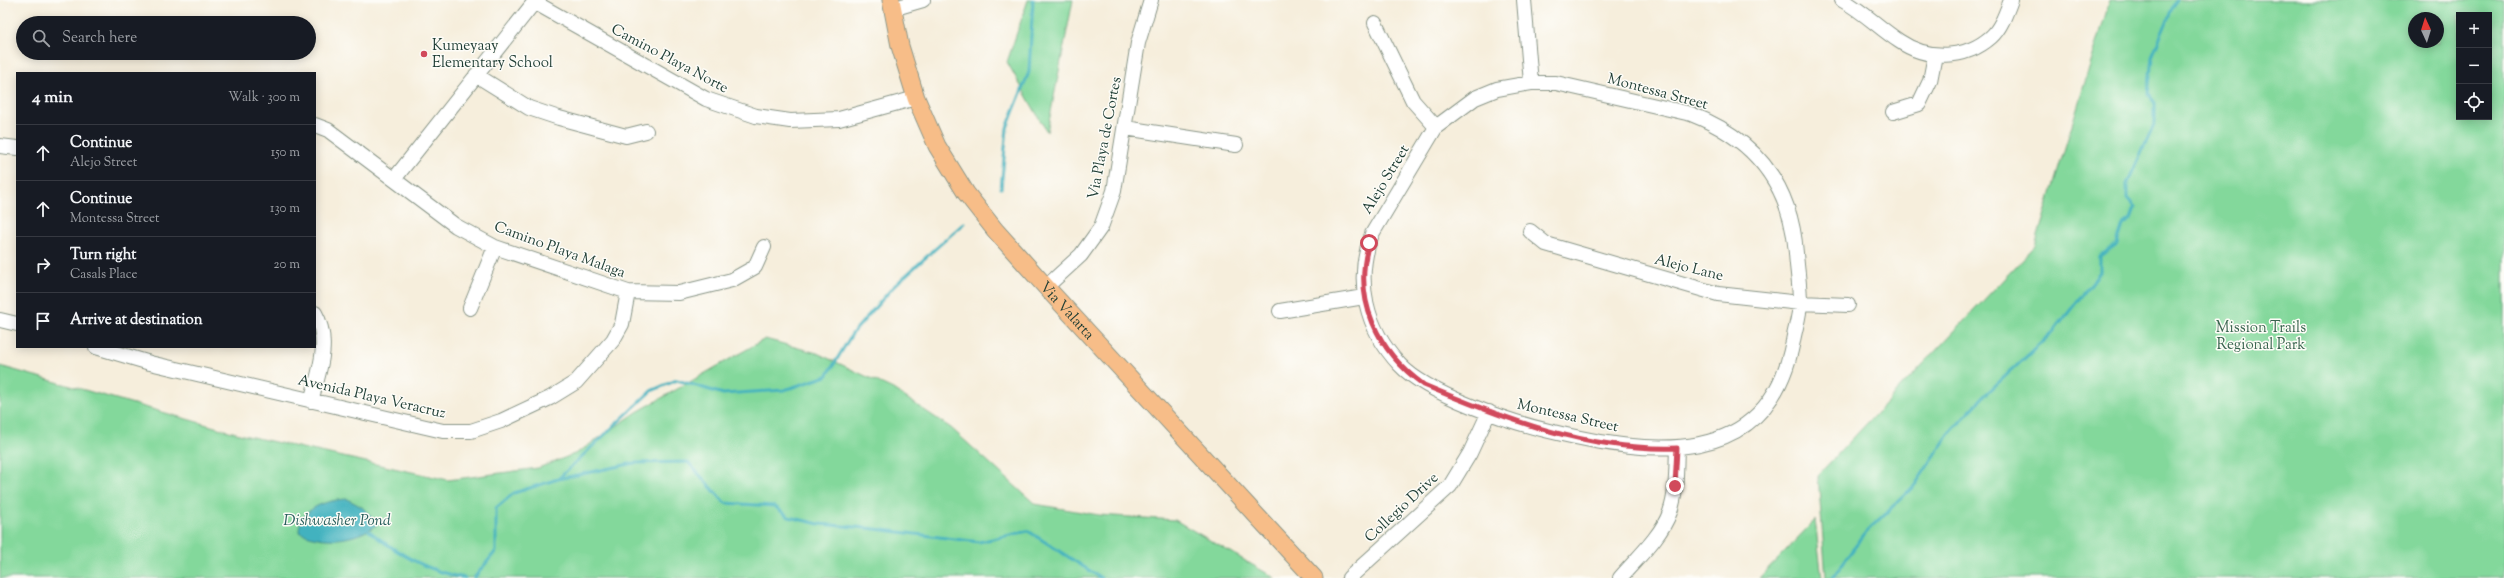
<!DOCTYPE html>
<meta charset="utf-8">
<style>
:root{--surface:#171b24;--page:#242831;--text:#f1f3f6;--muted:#9ea1a6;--line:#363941}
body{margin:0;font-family:"Sorts Mill Goudy",serif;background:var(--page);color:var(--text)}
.controls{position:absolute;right:12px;top:12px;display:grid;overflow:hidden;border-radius:0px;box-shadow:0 2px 10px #0003}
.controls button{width:36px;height:36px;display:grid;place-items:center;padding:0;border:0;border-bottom:1px solid var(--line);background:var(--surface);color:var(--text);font:20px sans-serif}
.compass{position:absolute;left:2408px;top:12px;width:36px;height:36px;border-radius:50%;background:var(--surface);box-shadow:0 2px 10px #0003;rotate:356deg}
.stop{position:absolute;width:12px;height:12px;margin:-9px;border:3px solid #d1495b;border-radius:50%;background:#fff}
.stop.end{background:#d1495b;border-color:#fff;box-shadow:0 1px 4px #0008}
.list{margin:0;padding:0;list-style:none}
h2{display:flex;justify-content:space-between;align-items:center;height:52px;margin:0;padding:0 16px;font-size:17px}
h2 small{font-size:13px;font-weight:400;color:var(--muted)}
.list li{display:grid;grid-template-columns:26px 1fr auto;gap:12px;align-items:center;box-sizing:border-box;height:56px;padding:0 16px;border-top:1px solid var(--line)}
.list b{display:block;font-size:15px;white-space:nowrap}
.list p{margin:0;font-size:13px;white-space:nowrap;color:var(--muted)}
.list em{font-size:13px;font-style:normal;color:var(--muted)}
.icon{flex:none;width:22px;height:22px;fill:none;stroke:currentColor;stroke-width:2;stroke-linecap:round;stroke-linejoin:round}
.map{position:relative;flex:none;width:2504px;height:578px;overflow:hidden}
.search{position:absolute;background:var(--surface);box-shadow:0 2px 10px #0003;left:16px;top:16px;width:300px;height:44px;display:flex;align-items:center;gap:10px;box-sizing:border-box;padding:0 14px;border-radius:22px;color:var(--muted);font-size:15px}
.panel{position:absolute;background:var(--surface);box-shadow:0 2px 10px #0003;left:16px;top:72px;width:300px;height:276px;border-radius:0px}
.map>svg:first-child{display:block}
</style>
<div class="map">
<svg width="2504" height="578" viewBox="0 0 2504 578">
<rect width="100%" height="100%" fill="#fdfcf7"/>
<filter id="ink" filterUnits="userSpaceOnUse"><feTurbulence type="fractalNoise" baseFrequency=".025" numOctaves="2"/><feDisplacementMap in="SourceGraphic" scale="8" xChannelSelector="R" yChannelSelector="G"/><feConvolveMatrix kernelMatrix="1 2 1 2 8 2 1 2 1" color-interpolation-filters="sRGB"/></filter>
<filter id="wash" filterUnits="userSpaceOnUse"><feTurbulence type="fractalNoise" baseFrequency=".012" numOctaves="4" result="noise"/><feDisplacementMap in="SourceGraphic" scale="16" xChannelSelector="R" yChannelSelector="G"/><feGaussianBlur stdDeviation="0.9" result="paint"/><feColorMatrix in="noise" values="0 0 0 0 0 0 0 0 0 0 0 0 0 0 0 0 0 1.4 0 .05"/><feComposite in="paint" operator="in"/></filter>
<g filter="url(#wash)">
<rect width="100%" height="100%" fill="#f6eedc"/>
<path fill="#83d89b" stroke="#518a68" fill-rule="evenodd" d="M1028,0H1073L1047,132L1007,62Z
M2110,0H2504V578H1826L1818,475L2035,246ZM2459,15H2489V117H2459ZM2414,18H2438V42H2414Z
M765,339L817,353L893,389L951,428L1035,504L1099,515L1175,520L1275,578H0V366L243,435L448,480L538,468L577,453L637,412Z
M1815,520L1822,578H1759Z"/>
<path fill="#43b2bf" stroke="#31787a" d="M347,499L362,507L378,524C355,541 325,544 299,532C299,508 327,500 347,499Z"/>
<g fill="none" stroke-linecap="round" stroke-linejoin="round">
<path stroke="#43b2bf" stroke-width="3" d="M1001,188L1007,128L1029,72L1033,0
M559,478L651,391L677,380L723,394L784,390L827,376L852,334L894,286L964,223
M369,531C400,555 427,571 465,578
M474,578L496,551V508L514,493L558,479L634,463L688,462L725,503L774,506L789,517L819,524L867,528L979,542L1028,531L1101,578
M1832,578L1866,532L1915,485L1949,434L1984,396L2054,331L2100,272V256L2117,244L2123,225L2131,219L2135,208L2127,199V184L2155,122V103L2148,94L2152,57L2176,0"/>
</g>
</g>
<g filter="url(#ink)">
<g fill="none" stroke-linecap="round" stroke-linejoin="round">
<defs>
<path id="minor" d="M1524,0L1531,83
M1842,0C1863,11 1879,28 1899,41C1927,60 1965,60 1991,37C2001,28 2006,13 2011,0
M534,2L706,99L756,116L790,121L839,119L916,98
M892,9L923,0
M1375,23L1413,101L1436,127
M476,75L529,108L559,118L626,136L646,131
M1531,83H1556L1691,114C1755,139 1791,185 1796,253C1797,269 1800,286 1800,302C1800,315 1795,329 1793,341C1768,472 1649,455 1549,431C1510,422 1427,394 1400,365C1366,329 1354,281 1372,234L1436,127L1475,98L1497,89Z
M1893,112L1919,104L1930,81L1935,55
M315,125L328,130L456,226L495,247L628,292L679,293L732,280L755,267L764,247
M1125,128L1236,145
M0,146L17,148
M395,178L536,0
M1530,231L1546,244L1718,294L1800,303L1848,305
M1046,287L1081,255L1101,227L1114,191L1138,43L1151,0
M470,308L495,247
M1280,311L1364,297
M0,320L17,324
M96,347L150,363L443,431H471L501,421L550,398L576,382L613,340L622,324L628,292
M311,401C319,372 331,341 315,313
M1349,578L1450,486L1470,453L1489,412
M1620,578C1636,559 1661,537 1670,512C1677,492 1676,470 1677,448"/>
<g id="major">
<path id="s1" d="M891,0L900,46L916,98L937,146L966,193L995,230L1046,287L1314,578"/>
</g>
</defs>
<use href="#minor" stroke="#8a9688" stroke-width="16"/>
<use href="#major" stroke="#8a9688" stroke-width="19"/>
<use href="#minor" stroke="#fff" stroke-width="14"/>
<use href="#major" stroke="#f7bd88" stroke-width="17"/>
</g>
</g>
<g fill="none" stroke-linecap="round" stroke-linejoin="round" filter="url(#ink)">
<path stroke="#d1495b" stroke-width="5" d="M1369,243C1352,300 1378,352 1424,385C1505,419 1587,451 1677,448L1675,486"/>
</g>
<circle fill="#d1495b" stroke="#fdfcf7" stroke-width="1.5" cx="424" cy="54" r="4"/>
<g text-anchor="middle" stroke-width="3" stroke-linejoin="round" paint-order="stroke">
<g font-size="15" fill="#1f3d34" stroke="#fdfcf7" text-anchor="start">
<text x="432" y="50">Kumeyaay<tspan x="432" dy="17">Elementary School</tspan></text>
</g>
<g font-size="15" fill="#1f3d34" stroke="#fdfcf7">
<text transform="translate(670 58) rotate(28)" y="5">Camino Playa Norte</text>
<text transform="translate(1658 91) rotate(15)" y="5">Montessa Street</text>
<text transform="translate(1104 138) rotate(-79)" y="5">Via Playa de Cortes</text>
<text transform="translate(1385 179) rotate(-59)" y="5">Alejo Street</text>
<text transform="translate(560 249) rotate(20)" y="5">Camino Playa Malaga</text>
<text transform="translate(1689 267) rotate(14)" y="5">Alejo Lane</text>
<text dy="5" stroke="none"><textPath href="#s1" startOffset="364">Via Valarta</textPath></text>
<text transform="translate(372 396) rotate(13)" y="5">Avenida Playa Veracruz</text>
<text transform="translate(1568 415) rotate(13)" y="5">Montessa Street</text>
<text transform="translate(1401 507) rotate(-43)" y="5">Collegio Drive</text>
</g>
<g font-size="15" fill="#38644e" stroke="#fdfcf7">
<text x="2261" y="332">Mission Trails<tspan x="2261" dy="17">Regional Park</tspan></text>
</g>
<g font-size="16" font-style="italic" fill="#2a605e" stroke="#fdfcf7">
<text x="337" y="525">Dishwasher Pond</text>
</g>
</g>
</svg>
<div class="controls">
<button>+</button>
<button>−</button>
<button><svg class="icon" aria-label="locate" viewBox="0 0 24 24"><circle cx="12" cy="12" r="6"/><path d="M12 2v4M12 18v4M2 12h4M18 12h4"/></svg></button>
</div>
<svg class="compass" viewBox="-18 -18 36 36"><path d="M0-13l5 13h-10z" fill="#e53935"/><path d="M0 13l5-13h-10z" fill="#9ea1a6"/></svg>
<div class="stop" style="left:1369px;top:243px"></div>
<div class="stop end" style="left:1675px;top:486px"></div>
<div class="search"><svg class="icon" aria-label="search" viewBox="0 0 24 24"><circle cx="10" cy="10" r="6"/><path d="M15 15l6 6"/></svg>Search here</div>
<section class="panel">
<h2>4 min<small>Walk · 300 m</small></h2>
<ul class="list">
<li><svg class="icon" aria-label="ahead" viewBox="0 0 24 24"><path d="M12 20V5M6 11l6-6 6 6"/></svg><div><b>Continue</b><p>Alejo Street</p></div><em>150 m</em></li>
<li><svg class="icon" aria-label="ahead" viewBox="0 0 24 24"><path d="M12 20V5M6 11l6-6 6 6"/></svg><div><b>Continue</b><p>Montessa Street</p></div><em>130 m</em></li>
<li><svg class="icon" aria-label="right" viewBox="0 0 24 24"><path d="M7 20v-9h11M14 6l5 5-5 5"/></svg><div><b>Turn right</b><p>Casals Place</p></div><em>20 m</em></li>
<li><svg class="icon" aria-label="arrive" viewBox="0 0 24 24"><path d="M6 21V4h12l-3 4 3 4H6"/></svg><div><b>Arrive at destination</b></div></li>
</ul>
</section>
</div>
